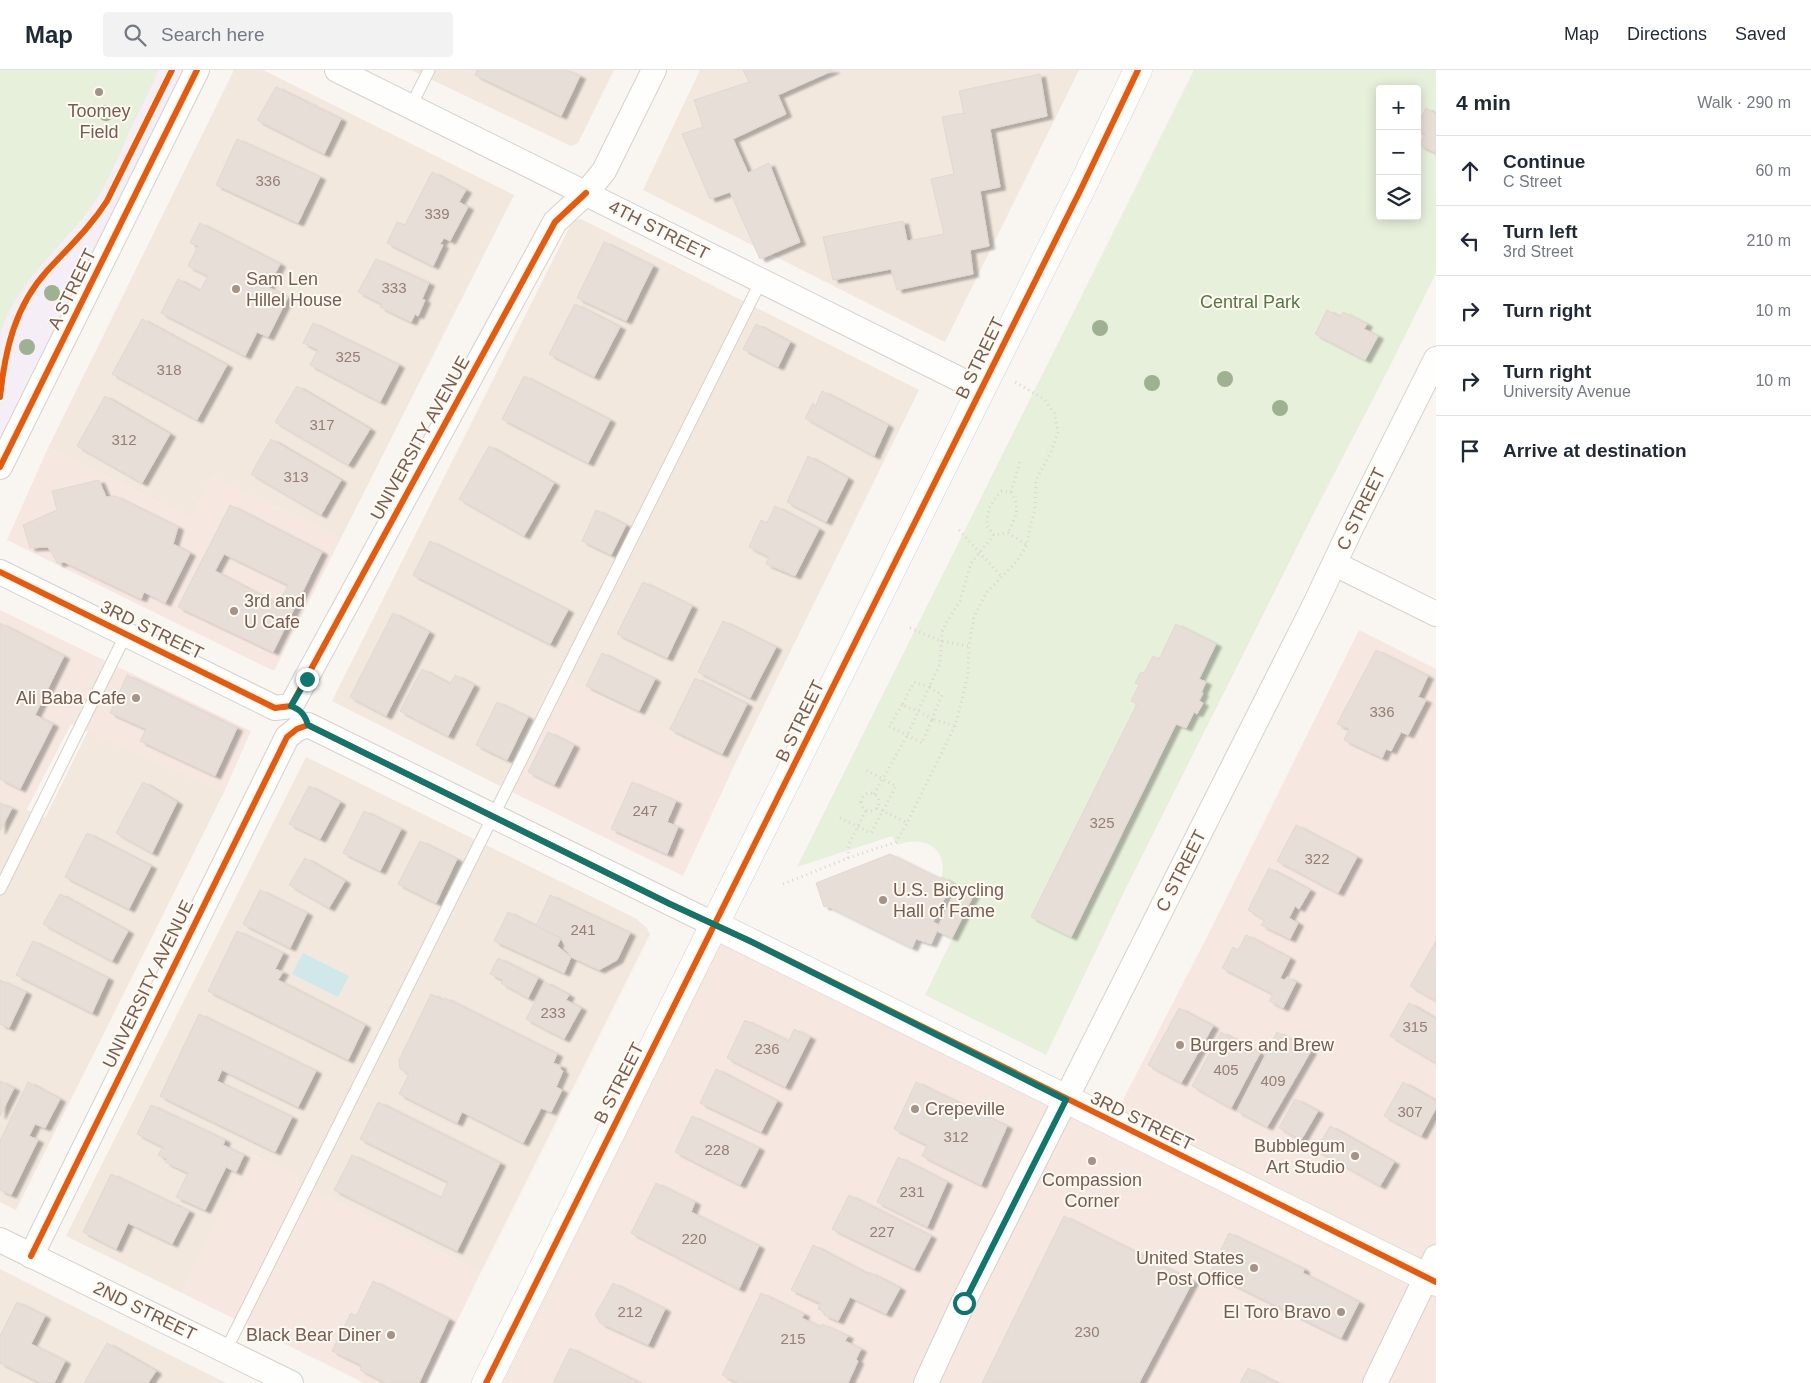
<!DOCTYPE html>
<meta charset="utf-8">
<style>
:root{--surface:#fff;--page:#f2f2f3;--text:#1f2937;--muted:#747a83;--line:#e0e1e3}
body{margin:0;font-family:Arial,sans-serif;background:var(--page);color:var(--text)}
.controls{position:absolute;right:15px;top:15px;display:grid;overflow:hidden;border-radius:5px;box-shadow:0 2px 12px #0003}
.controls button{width:45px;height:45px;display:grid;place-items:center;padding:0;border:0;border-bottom:1px solid var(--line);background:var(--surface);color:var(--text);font:25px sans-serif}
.stop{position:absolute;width:15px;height:15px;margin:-11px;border:4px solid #0f766e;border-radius:50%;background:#fff}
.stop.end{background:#0f766e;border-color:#fff;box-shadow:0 1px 5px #0008}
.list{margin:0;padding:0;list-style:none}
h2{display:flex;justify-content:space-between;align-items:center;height:65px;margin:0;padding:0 20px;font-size:21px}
h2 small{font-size:16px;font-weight:400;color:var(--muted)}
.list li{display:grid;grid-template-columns:32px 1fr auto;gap:15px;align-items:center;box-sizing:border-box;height:70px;padding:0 20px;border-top:1px solid var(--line)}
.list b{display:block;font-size:19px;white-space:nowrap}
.list p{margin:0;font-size:16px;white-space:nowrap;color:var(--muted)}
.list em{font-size:16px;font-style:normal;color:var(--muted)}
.icon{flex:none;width:28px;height:28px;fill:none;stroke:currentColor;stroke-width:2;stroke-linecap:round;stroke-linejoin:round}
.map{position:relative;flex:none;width:1436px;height:1313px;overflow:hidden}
header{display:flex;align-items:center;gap:30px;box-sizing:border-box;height:70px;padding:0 25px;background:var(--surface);border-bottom:1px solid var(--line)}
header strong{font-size:24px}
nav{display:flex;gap:28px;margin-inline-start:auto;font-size:18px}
.search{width:350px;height:45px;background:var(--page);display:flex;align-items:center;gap:12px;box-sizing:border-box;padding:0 18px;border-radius:5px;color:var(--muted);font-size:19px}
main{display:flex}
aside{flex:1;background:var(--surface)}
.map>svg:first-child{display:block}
</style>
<header>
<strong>Map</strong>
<div class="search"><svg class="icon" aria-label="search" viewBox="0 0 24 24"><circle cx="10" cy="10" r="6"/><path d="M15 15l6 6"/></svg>Search here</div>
<nav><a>Map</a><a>Directions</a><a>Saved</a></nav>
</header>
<main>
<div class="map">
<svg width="1436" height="1313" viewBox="0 0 1436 1313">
<defs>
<filter id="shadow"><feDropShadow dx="5.5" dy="3" stdDeviation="1" flood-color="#0004"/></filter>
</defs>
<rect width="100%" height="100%" fill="#f9f5f0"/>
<path fill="#f2e8de" d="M234,0H263L514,125L341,468L213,407L191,448L48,378Z
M411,0H614L578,73L571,76Z
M700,0H1079L945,272L643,120Z
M581,149L919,320L734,696L555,602L500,716L332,631L571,154L576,150Z
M88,661L224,722L16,1140L0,1132V728L45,748Z
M306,687L635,848L647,858L650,864L481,1202L296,1112L298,1108L251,1084L182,1223L66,1166Z
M0,1199L130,1265L226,1313H0Z"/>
<path fill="#f6e8e1" d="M48,378L191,448L213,407L341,468L274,601L7,470Z
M0,540L251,661L224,722L71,654L26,741L0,728Z
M1359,560L1436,599V1313H489L715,855L1113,1053L1126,1024L1212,857Z
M555,602L734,696L683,806L500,716Z
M250,1084L298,1107L296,1112L481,1202L427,1313H364L182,1223Z"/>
<path fill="#f6eef6" d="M0,0H190L0,385Z"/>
<path fill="#e7f0db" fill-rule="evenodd" d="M0,0H159C149,22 138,43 128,65C118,87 109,110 96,130C66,175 15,211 0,265Z
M1194,0H1436V203L1387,302L1316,439L1126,818L1046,985L925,925L974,824L942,807C948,777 923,765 897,775L892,766L797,797ZM1380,19H1417V146H1380Z"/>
<path fill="#d0e8ea" d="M303,883L349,906L338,927L292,904Z"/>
<path fill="#e6ded7" stroke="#e2d8d2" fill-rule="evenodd" filter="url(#shadow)" d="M477,0H566L580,6L561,46L475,5Z
M743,0H834L778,25L786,44L733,69L748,103L769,93L800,172L760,189L730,122L710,129L682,64L703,57L694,30L749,12Z
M1040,4L1047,46L990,59L1000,117L980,121L989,176L970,180L973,204L897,220L891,199L833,210L823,167L903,151L907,171L944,164L931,109L954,104L942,47L964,43L959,21Z
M276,17L341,49L324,84L257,50Z
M1426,38L1436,44V83L1419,75L1425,64L1417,60V54Z
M237,69L320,107L298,153L216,115Z
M432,102L466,120L459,132L468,137L450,171L444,168L440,174L443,175L433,196L387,173L397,152L405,155Z
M200,153L280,194L268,217L288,227L268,267L257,262L245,286L161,243L178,209L200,221L208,206L188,196L198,176L190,173Z
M604,172L653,196L626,251L577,228Z
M376,189L429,213L422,229L425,230L418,246L415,244L411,252L380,237L382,234L358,222Z
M575,234L620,257L594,307L549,284Z
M1327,240L1340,247L1343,242L1367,254L1364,259L1378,266L1365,290L1315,264Z
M142,249L227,295L197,350L112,304Z
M313,253L399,295L380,332L310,295L318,280L303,273Z
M756,254L790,272L778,297L743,279Z
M524,306L610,350L588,393L502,349Z
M297,316L370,359L348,395L275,352Z
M822,321L888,355L874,386L805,348L813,333L815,337Z
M105,326L170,364L142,413L77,376Z
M271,369L341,410L321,445L251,404Z
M489,376L554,413L524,466L459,429Z
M808,386L848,408L826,452L787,432Z
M99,410L106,427L115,426L178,457L173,474L190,483L165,533L144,522L141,529L64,492L58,494L48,477L30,478L23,455L57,440L52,421Z
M230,435L322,482L273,582L178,537ZM224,484L288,515L278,534L215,501Z
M775,436L819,459L795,506L766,494L769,487L749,477L761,450L767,453Z
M596,440L626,455L611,485L582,471Z
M430,471L568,540L550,574L413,505Z
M643,512L692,536L667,588L617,564Z
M393,543L429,562L386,646L350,627Z
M723,551L776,577L750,628L698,602Z
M0,553L64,586L35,645L53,654L20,719L0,709Z
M1176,554L1216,574L1199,609L1206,612L1201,623H1203L1199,631L1203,633L1197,644L1194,642L1186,658L1176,654L1071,867L1031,847L1137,634L1131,631L1139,615L1135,613L1141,602L1144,603L1153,586L1159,589Z
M1376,580L1428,606L1418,627L1426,630L1408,665L1401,662L1391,681L1386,679L1382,688L1344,670L1349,659L1337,654Z
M602,583L655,609L639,641L586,616Z
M422,599L450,614L455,605L474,615L448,666L400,641Z
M127,605L237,658L215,706L140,671L146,659L110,643Z
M695,608L747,634L722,684L670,659Z
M497,632L528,647L507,690L476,675Z
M548,662L574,675L554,715L528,702Z
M143,712L177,732L152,783L116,763Z
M632,712L676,731L667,752L678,757L667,784L611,759Z
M309,716L340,732L320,769L289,754Z
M0,733L12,738L0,761Z
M364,741L401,759L380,801L343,783Z
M1296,755L1357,787L1338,823L1277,791Z
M87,763L151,796L129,839L65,807Z
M420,771L457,789L436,833L398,814Z
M890,784L941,809L942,807L952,813L933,852L939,855L958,816L974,824L952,868L937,861L931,874L916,869L912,878L827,836L824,837L816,813Z
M305,788L345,811L329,838L289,815Z
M1269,798L1310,820L1299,839L1295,836L1289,848L1298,853L1290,869L1261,855L1265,850L1248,840Z
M260,820L307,843L290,878L243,854Z
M60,824L128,861L112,891L43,854Z
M550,825L630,863L617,890L599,900L571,887L561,868L536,856Z
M508,842L561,868L557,876L571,887L564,903L494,871Z
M237,861L283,883L275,899L283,902L278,910L365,955L348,990L208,921Z
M1246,865L1290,888L1280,908L1284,910L1287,907L1296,912L1283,938L1269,931L1273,924L1222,898L1233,877L1238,880Z
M33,871L108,908L92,943L16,905Z
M1436,871V931L1410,916Z
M498,888L538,908L528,928L501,913L503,910L490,904Z
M0,910L26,922L9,958L0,954Z
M545,912L569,925L566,930L581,938L564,969L526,949Z
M431,924L443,930L445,928L557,984L553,993L561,996L560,999L563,1001L556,1017L562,1020L551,1042L541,1038L523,1073L462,1042L457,1053L399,1024L409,1004L400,999L399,990Z
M1409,933L1436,949V993L1390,966Z
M1179,938L1213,956L1181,1013L1148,995Z
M199,944L316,1001L298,1037L222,1000L217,1011L292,1047L275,1082L160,1026Z
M745,950L789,971L794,959L810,967L785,1017L727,988Z
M1221,962L1260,983L1231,1038L1192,1016Z
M1277,962L1311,981L1267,1057L1237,1041Z
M716,999L777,1031L761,1062L700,1033Z
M0,1011L14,1018L0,1046Z
M28,1012L60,1029L45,1058L35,1054L29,1066L38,1070L11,1125L0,1120V1071Z
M916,1012L1007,1056L981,1115L922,1086L927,1075L894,1059Z
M1403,1012L1436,1031V1038L1421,1066L1384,1046Z
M1295,1029L1318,1041L1301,1070L1279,1058Z
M378,1032L500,1093L457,1181L334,1120L352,1085L441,1128L448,1112L360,1069Z
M151,1035L225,1070L223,1075L244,1085L236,1102L226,1097L205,1140L176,1127L188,1103L165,1092L167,1089L158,1085L163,1077L137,1064Z
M692,1046L759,1078L740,1115L675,1082Z
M1330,1056L1394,1092L1380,1116L1316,1080Z
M898,1087L947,1112L927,1157L877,1132Z
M111,1104L189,1141L172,1174L128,1153L116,1179L83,1162Z
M656,1113L695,1132L691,1142L759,1176L739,1219L631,1163Z
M849,1125L931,1166L914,1199L832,1159Z
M1064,1146L1193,1211L1139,1313H982Z
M1229,1163L1304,1199L1303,1203L1359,1232L1341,1268L1210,1203Z
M813,1175L868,1204L869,1202L900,1218L886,1244L850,1227L838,1251L824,1245V1242L818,1239L820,1233L791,1220Z
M373,1211L449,1249L419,1313H386L360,1300L361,1295L332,1281L351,1243L356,1246Z
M613,1213L665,1239L648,1275L600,1253L595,1245Z
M761,1223L804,1244L802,1248L820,1257L822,1254L848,1266L845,1271L861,1279L856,1289L858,1291L848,1313H739L722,1305Z
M17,1232L45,1246L31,1274L65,1291L54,1313H41L0,1293V1266Z
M107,1273L156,1301L148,1313H84Z
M570,1278L640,1313H553Z
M1248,1298L1277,1313H1240Z"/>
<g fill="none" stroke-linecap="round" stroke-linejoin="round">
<defs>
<path id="lane" d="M411,36L429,0
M0,819L126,564
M226,1280L761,211"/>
<path id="street" d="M337,0L981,320
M0,397L197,0
M1335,494L1436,544
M0,502L275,638L291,636L555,152L586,123L604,101L654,0
M0,1170L291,1313
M31,1186L287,667L297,659L308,655L715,855
M926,1313L963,1233L1315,534L1352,456L1436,289
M1375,1313L1436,1187"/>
<path id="secondary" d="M715,855L1436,1212
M486,1313L1081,119L1138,0"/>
</defs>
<use href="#lane" stroke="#d7d1cb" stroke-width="13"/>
<use href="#street" stroke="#d7d1cb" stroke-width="26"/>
<use href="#secondary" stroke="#d9d2cb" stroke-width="29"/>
<path stroke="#dcd5d0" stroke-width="3" stroke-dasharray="1 4" stroke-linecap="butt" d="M1011,422L1020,391
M959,460L1001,506
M994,465L987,456C987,439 990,433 1002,421L1011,422C1021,439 1016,446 1008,463
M910,558L941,571L969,576
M902,635L889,656L922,673L932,649L955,656
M861 732a9 9 0 1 1 18 0a9 9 0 1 1-18 0Z
M874,724L907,666L929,617L914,612L902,635L919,641L932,649L942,625L929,617L940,594L942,562L946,553L960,531L971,493L994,465L1008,463L1027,475
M877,738L907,753
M840,748L871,763L896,716L866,700
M848,788L849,774L866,740
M783,814L848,788L896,772L907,753L947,672L955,656L961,634L968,603L969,576L974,547L986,523L1017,491L1027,475L1030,456L1035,440L1036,410L1052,380L1058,362L1054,343L1044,329L1015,312"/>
<use href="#lane" stroke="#fefefd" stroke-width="11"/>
<use href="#street" stroke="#fefefd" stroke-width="24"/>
<use href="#secondary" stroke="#fefefd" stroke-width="28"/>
<defs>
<path id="cycleway" d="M0,327C5,280 15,236 47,201C69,177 89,159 107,131L172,0
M0,397L197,0
M0,502L275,638L291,636
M291,636L555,152L586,123
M31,1186L287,667L297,659L308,655L670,834L752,872L1436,1212
M486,1313L1081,119L1138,0"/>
</defs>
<use href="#cycleway" stroke="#fffaf3" stroke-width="9"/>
<use href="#cycleway" stroke="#e8590c" stroke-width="6"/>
</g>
<g fill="#9eb190">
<circle cx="106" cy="43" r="8"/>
<circle cx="52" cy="223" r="8"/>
<circle cx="1100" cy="258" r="8"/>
<circle cx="27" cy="277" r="8"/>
<circle cx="1225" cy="309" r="8"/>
<circle cx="1152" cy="313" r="8"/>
<circle cx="1280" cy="338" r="8"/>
</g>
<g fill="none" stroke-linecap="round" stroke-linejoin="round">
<path stroke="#0f766e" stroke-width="6" d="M307,609L291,636C301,640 305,645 308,655L670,834L752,872L1066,1030L964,1233"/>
</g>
<g fill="#a69286" stroke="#fffaf3" stroke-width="2">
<circle cx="99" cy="22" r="5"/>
<circle cx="236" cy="219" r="5"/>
<circle cx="234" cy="541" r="5"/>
<circle cx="136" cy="628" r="5"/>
<circle cx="883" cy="830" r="5"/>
<circle cx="1180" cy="975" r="5"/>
<circle cx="915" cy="1039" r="5"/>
<circle cx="1355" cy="1086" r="5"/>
<circle cx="1092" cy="1091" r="5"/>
<circle cx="1254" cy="1198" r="5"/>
<circle cx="1341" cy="1242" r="5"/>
<circle cx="391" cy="1265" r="5"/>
</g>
<g text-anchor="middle" stroke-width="4" stroke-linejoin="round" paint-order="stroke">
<g font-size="15" fill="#977e72">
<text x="268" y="116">336</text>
<text x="437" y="149">339</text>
<text x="394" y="223">333</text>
<text x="348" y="292">325</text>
<text x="169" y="305">318</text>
<text x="322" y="360">317</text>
<text x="124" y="375">312</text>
<text x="296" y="412">313</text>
<text x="1382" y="647">336</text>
<text x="645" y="746">247</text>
<text x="1102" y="758">325</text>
<text x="1317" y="794">322</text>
<text x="583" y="865">241</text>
<text x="553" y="948">233</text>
<text x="1415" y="962">315</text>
<text x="767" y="984">236</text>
<text x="1226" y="1005">405</text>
<text x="1273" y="1016">409</text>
<text x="1410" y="1047">307</text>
<text x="956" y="1072">312</text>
<text x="717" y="1085">228</text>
<text x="912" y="1127">231</text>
<text x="882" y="1167">227</text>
<text x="694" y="1174">220</text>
<text x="630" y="1247">212</text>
<text x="1087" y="1267">230</text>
<text x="793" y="1274">215</text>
</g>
<g font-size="18" fill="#7a5c4d" stroke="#fffaf3" text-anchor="start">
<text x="99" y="47" text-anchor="middle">Toomey<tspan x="99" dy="21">Field</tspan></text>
<text x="246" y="215">Sam Len<tspan x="246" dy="21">Hillel House</tspan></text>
<text x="244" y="537">3rd and<tspan x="244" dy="21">U Cafe</tspan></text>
<text x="126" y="634" text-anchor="end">Ali Baba Cafe</text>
<text x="893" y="826">U.S. Bicycling<tspan x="893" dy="21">Hall of Fame</tspan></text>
<text x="1190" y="981">Burgers and Brew</text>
<text x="925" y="1045">Crepeville</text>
<text x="1345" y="1082" text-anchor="end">Bubblegum<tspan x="1345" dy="21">Art Studio</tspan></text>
<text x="1092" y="1116" text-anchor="middle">Compassion<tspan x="1092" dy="21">Corner</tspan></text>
<text x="1244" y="1194" text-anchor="end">United States<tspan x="1244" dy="21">Post Office</tspan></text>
<text x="1331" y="1248" text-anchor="end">El Toro Bravo</text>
<text x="381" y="1271" text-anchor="end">Black Bear Diner</text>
</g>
<g font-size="18" fill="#7a5c4d" stroke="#fffaf3">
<text transform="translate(659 160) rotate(27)" y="6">4TH STREET</text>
<text transform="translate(72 219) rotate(-64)" y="6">A STREET</text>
<text transform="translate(980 288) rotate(-64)" y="6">B STREET</text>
<text transform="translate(420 368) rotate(-61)" y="6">UNIVERSITY AVENUE</text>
<text transform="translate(1361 439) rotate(-64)" y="6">C STREET</text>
<text transform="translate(152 560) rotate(26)" y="6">3RD STREET</text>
<text transform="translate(800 651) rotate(-64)" y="6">B STREET</text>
<text transform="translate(1181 801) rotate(-63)" y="6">C STREET</text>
<text transform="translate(148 914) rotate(-64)" y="6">UNIVERSITY AVENUE</text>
<text transform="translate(619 1013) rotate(-63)" y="6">B STREET</text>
<text transform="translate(1142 1051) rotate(26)" y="6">3RD STREET</text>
<text transform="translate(145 1241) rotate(26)" y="6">2ND STREET</text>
</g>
<g font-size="18" fill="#537a41" stroke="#fffaf3">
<text x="1250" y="238">Central Park</text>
</g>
</g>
</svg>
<div class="controls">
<button>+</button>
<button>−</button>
<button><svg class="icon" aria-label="layers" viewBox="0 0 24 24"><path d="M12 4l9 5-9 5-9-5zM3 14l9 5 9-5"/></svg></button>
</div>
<div class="stop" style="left:964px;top:1233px"></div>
<div class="stop end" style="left:307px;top:609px"></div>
</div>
<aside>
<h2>4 min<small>Walk · 290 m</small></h2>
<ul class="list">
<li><svg class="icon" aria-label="ahead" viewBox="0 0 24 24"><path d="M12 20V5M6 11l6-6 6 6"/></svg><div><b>Continue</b><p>C Street</p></div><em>60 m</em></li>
<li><svg class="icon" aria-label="left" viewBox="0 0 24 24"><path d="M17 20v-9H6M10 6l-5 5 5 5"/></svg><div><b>Turn left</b><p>3rd Street</p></div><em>210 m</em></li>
<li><svg class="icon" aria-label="right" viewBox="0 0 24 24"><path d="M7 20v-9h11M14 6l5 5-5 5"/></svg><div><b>Turn right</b></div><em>10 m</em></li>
<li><svg class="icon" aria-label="right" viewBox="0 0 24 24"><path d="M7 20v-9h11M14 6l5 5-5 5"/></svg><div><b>Turn right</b><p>University Avenue</p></div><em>10 m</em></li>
<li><svg class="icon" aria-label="arrive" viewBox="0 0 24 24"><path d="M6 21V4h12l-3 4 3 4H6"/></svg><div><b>Arrive at destination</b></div></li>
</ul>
</aside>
</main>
